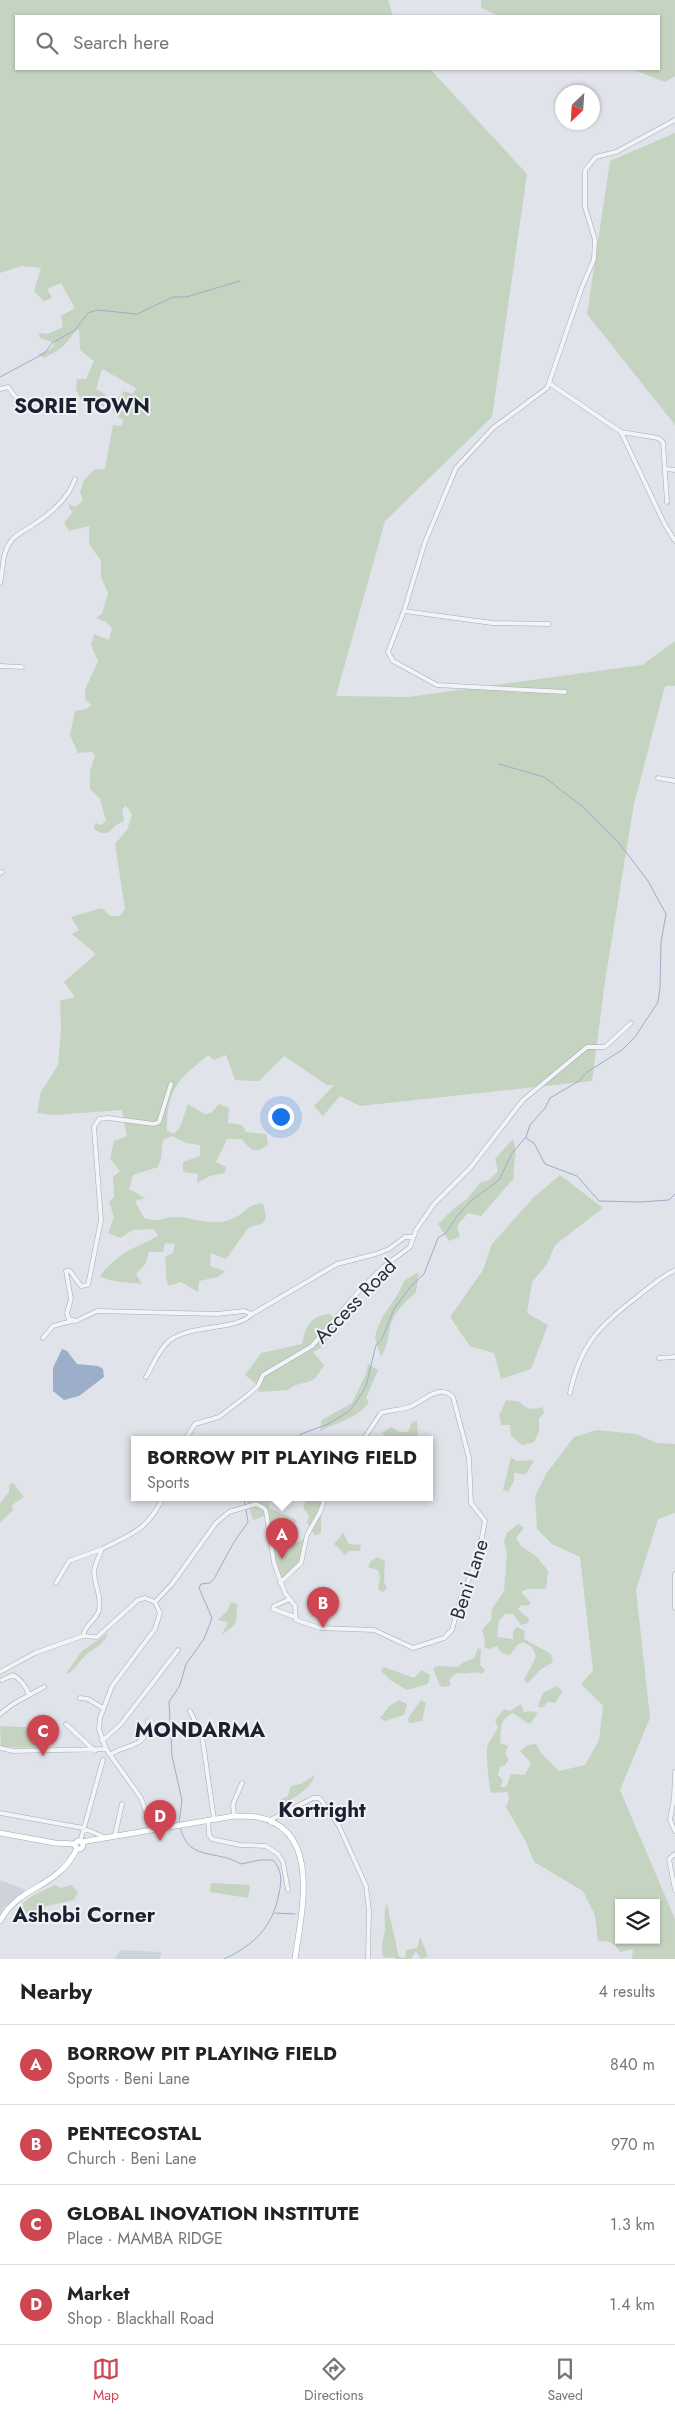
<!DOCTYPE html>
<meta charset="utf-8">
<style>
:root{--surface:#fff;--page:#f6f6f6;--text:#222;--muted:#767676;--line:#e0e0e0;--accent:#cd4652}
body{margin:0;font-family:Jost,sans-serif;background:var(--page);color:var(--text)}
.controls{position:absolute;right:15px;bottom:15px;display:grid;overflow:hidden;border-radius:0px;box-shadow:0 1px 4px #0004}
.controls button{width:45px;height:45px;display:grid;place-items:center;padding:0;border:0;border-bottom:1px solid var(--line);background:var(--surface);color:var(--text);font:25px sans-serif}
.compass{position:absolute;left:555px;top:85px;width:45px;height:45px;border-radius:50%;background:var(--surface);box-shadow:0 1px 4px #0004;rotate:205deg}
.you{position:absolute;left:280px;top:1116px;width:18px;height:18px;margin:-12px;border:4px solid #fff;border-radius:50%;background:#1a73e8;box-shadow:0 0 0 8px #1a73e833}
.badge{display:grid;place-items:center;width:32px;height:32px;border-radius:50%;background:var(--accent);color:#fff;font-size:16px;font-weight:700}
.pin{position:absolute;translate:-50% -41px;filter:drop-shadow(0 1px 2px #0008)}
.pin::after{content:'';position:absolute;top:26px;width:18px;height:15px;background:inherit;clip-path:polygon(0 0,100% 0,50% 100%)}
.popup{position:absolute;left:131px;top:1436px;width:302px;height:65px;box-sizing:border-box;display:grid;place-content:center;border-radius:0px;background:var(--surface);filter:drop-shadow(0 1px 4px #0005);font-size:16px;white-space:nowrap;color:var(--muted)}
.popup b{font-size:19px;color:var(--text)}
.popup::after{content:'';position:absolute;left:50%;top:100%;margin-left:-10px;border:10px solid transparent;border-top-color:var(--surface)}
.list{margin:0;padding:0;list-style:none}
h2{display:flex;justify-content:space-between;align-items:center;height:65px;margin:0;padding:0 20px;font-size:21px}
h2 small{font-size:16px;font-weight:400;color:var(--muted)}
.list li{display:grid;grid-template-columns:32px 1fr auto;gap:15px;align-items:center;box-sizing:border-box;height:80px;padding:0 20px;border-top:1px solid var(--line)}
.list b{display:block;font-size:19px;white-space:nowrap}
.list p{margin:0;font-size:16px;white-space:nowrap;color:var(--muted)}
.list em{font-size:16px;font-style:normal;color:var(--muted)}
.icon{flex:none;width:28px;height:28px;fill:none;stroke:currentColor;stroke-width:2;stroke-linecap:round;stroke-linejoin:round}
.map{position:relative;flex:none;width:675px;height:1959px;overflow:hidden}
.search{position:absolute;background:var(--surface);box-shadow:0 1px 4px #0004;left:15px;right:15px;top:15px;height:55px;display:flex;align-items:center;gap:12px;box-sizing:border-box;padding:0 18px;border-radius:0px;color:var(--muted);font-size:19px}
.sheet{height:385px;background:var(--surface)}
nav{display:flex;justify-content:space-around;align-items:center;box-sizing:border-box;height:70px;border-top:1px solid var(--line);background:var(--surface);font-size:14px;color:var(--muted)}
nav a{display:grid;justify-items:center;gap:2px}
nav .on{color:var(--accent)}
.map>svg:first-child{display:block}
</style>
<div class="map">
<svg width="675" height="1959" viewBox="0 0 675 1959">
<rect width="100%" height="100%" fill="#e0e3e9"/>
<path fill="#ced2db" d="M0,1880L26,1890L4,1907L0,1914Z
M121,1950L161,1952L160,1959H114Z"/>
<path fill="#c5d3c1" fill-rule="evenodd" d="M0,0H388L393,16H16V69H430L527,174L492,417L385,521L336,696L408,697L642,665L675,641V686H665L634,804L605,981L592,1081L360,1106L340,1096L323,1116L314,1106L334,1085H327L284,1056L259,1081L235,1080L226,1055L214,1060L208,1055C177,1081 167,1088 167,1131L174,1134L180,1127L188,1104L205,1114L211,1113L219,1104L229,1108L228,1123L242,1125L246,1132L266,1134L268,1145L259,1150H252L241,1139H227L216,1162L226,1167L225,1173L210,1176L197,1183L198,1174L183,1172V1162L200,1156V1145L186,1143L172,1136L163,1140L161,1159L158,1167L133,1175L129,1189L145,1198L135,1201L144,1218C162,1223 161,1217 175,1217C195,1217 214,1229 236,1217C249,1210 244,1206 263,1203L266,1217L263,1223L248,1228L226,1259L211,1253L210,1266L225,1271L218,1277L199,1281L198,1292L181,1282L169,1286C164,1277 167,1267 165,1257L173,1253L175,1244L165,1243L163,1252H149L146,1263L136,1274L142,1284C128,1282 112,1283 100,1276C120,1251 132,1250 158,1236L154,1229L133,1230L120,1238L108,1233L114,1217L109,1202L114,1197L113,1177L120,1171L110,1159L114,1141L127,1136L122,1110L54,1115L37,1113L41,1092L58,1065L61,1030L60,1001L75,997L64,982L96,954L72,934L79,930L71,917L102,908L110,916H120L125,909L115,844L127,830L132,815L128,808L125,806L122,810L124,821L116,825L108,833H101L94,829L95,823L101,825L106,821L100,799L90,789V771L95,756L92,752L78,753L70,735L75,711L86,709L91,705L85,699V690L98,661L91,645L94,634L109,640L112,628L106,622L96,618L102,614L108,593L101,577V561L89,544V526L69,531L64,523L73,512L69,508V504L75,507L83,501L80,492L84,480L94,470L105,469L113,425L121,426L123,420L114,414L112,407L124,391L133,394L136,388L102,369L96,389L105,394L104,407L86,397L82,401L76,390L77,379H86L94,361L80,350L79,329C72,333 71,339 65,344C60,350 51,354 44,358L38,354L51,349L55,343L40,338L39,333L48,334L63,327L61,316L75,308L61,283L47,289L52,298L44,301L34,291L41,268L21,266L0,273Z
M481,0H675V76L665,82L632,69H659V16H500L481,8Z
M675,133V425L587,314L610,161Z
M513,1139C519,1157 512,1161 514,1178L481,1216L468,1213L457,1226L460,1237L449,1241L438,1224L453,1209L466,1200L481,1182L488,1181L498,1171L495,1159Z
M560,1175L603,1208L555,1245L547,1264L532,1282L527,1313L548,1325L531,1369L501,1379L494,1353L470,1346L450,1317L483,1270L492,1244L534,1197Z
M419,1272L416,1292C406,1301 393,1313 390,1327C388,1338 387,1347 381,1357L375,1339L376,1332L383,1316L396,1297L405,1280Z
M329,1314L339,1321L321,1348L313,1352L324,1365C321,1369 318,1376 314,1379C306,1385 298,1381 288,1390L259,1392L256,1384L245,1375L261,1353L302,1344C305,1327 310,1316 329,1314Z
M368,1364L378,1370L366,1398L369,1402C357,1419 338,1422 320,1431L322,1420L352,1403L366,1374Z
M506,1400L520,1402C526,1410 534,1410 543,1407L544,1413L539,1419V1431L534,1442L522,1445L511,1436L510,1425H502L499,1416Z
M417,1421L418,1440H391L382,1433L391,1427L400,1432H408L412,1422Z
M597,1430L636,1434L657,1443L675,1444V1513L658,1519L636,1590L650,1718L620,1790L675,1919V1959H632L633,1949L620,1952C615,1942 609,1941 598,1941L595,1915L583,1891L534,1862L525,1840L506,1807L509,1800L508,1792L491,1793C489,1785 485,1750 488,1744C491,1738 495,1734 498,1727L495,1720L504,1709L510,1711L521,1704L524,1712L532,1711L538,1713L531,1723H527L513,1713C497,1721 502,1730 500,1743L508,1746L505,1754L509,1759L505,1765L500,1767L498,1775L503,1780L500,1787H506L511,1774L525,1775L531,1763L520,1751L528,1745L536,1744L541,1753L559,1771L585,1765L599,1740L603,1706L581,1684L593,1671L580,1557L552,1544L537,1529L535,1496L546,1474L574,1437ZM619,1903H656V1940H619Z
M511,1457L516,1461L534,1460L526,1474L514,1473V1481L508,1492L503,1490Z
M13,1483L24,1497L12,1505L13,1510L0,1523V1503L9,1492V1485Z
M246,1498H268L270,1508C279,1514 289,1514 297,1521C293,1527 278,1538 271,1542L267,1515L253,1520Z
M307,1498H321V1533L315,1536L307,1522L309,1517L303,1507Z
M518,1524L524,1528L516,1538L521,1546L536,1556L548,1571L546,1589H527L521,1592L531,1603L528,1606L521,1605L518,1609L529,1619L528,1623L521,1625L513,1614H505L499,1621L497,1637L513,1639V1631L517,1627L525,1631L524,1639L551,1654L553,1662L540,1670L528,1683L524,1680C528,1671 533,1665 536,1656L532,1647L523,1642L517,1645L510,1655L502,1653L497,1646L489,1649L484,1647L485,1640L482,1630L491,1620L492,1609L504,1591L507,1554L504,1541L507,1533Z
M343,1533L349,1544L361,1545L360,1551H350L345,1555L334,1544Z
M304,1539L306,1540L301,1563L280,1583L272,1546L276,1544L291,1546Z
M377,1557L385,1561L384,1582L387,1589L382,1592L378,1589L380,1578L378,1570L368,1567L371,1561Z
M231,1602L237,1604C236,1623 239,1624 222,1634L228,1622L218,1620L228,1610Z
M108,1633C104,1644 96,1647 88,1653C80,1659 77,1668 68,1674L67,1672L82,1651Z
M478,1648L481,1649L480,1665L485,1670L482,1674C474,1670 466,1675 456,1673L449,1680L451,1685L445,1687L440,1686L433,1668L437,1666L458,1667L464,1662L474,1658Z
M384,1667L414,1678L421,1670L430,1675L428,1684L407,1690L390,1680L381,1671Z
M556,1686L563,1691L555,1703L548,1702L542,1708L538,1706L543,1693Z
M399,1700L407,1704L404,1715L385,1721L380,1718L389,1706Z
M421,1700L426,1703L422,1721L409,1723L408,1718Z
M0,1726L43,1728L46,1735L53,1737L52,1741L45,1748L1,1747Z
M315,1775C310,1789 297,1796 285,1803L281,1799L288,1796L291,1786L301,1784Z
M211,1883L250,1885L248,1898L210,1892Z
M55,1885L61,1888L71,1885L78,1892L74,1900L47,1906L28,1914L23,1911V1903L32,1896Z
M387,1904L399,1957L405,1958L406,1950L417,1948L420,1937L428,1956L421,1959L416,1951L411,1959H395L394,1957L384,1958C380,1948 382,1945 384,1935C387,1925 382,1915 387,1904Z"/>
<path fill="#9caec9" d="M62,1349L67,1351L77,1364L98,1366L103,1369L104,1377L79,1396L64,1400L53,1391V1368Z"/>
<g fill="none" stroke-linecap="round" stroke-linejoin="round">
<path stroke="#9caec9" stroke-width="1" d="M0,377L45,353L52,343L75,330L88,313L97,310L137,314L173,297H186L240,281
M526,1138L534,1143L545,1164L577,1176L599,1201L640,1202L669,1200L675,1194
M297,1440L301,1434L328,1424L348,1412L355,1404L366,1386L376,1345L382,1339L394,1309L411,1286L424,1274L438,1238L446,1233L457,1216L471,1201L499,1180L512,1153L526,1137L530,1125L545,1108L550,1098L579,1081L587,1072L622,1050L635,1037L658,1002L660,988L661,942L666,914L648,881L619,843L583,807L544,777L499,764
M179,1823L182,1800L172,1756L169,1702L180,1685L186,1664L204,1639L212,1618L199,1588L201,1584L210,1583L215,1577L234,1542L248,1522L244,1498
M180,1826C187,1862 216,1849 241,1864L260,1860H273C282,1870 282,1881 279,1893C273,1927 254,1945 224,1959
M275,1913L295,1914"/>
<defs>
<path id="minor" d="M549,383L621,432L664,523L675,541
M0,389L8,387L17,399
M621,432L658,438L663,442L667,502
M666,469L675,470
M0,583C4,568 1,554 11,541C16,534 26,530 33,525C49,515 69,498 75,479
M404,611L492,623L549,624
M0,666L22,667
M565,692L437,685L393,661L388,652L404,611L425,542L456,468L493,428L547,388L549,383L582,287L594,259L595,240L585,207V170L596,157L616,152L675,120
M658,778L675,781
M0,873L2,872
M171,1084L159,1122L154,1124L108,1118L99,1119L94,1127L101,1220L88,1285L81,1286L70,1271H66L71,1299L67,1313L69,1319L76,1321L97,1311L217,1314L244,1311L252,1314L337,1264L376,1254L389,1249L405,1237H412
M43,1338L53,1326L72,1321
M659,1358L675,1357
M146,1377C153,1366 158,1350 169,1341C189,1324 236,1331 252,1314
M570,1393C580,1345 599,1326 637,1297C649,1287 661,1277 675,1270
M185,1440L195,1424L219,1417L249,1394L258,1386L263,1375L312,1346L358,1292L383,1267L410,1247L416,1230L434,1204L471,1167L523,1100L587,1047H605L631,1023
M675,1574V1608
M56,1583L69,1561L102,1549
M280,1583L301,1563L307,1535L320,1512L325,1498
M290,1599L274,1606L273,1609L295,1617
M155,1602L172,1584L216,1523L229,1512L256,1504L264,1508L266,1511L274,1563L285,1593L295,1606L296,1620L320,1628L374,1630L413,1648L444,1638L452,1630L460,1600L478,1558L485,1521L471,1503L469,1458L453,1397C439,1382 422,1403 409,1407C400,1410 390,1410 381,1413L363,1440
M83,1636L97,1637L138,1600L145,1598L155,1602L160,1613L155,1629L112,1686L100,1718L99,1729L106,1749L141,1798L152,1829
M83,1636C85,1624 96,1621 99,1610C102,1595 94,1585 94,1571C95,1564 99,1556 102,1549C133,1533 146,1531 163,1498
M0,1672L35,1653L83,1636
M2,1680L13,1675C22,1680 26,1686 29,1695
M80,1698L88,1699L103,1708
M190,1711L202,1736L214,1819
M0,1714L13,1704L44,1687
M66,1724L95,1751
M102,1741L121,1724L178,1650
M0,1748L13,1751L106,1749
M111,1754C132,1742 146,1749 148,1721
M675,1772L674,1798L670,1820L675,1831
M0,1813L83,1828L104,1837
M234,1816L233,1804L242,1783
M208,1820L209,1835L212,1839L240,1845L266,1846L278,1854L283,1862L288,1890
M271,1823L272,1819L313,1798H319L322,1801L339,1826L366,1886L369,1911L368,1959
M115,1835L122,1804
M80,1842L103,1760
M675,1854L669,1859L675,1890"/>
<path id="major" d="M0,1833L55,1843L75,1844
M75 1845a4 4 0 1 1 8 0a4 4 0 1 1-8 0Z
M81,1842L234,1816C241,1816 249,1816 257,1817C323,1829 301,1914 295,1959
M0,1921C20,1884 56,1890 77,1849"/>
</defs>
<use href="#minor" stroke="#a5aab3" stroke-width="5"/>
<use href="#major" stroke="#a0a7b5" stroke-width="6"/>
<use href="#minor" stroke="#f3f4f7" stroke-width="4"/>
<use href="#major" stroke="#fff" stroke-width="5"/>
</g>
<g text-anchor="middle" stroke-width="4" stroke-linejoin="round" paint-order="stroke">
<g font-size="20" fill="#293040" stroke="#f0f2f6">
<text transform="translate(355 1301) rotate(-46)" y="7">Access Road</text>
<text transform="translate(469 1579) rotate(-72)" y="7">Beni Lane</text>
</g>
<g font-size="21" font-weight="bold" fill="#1b2131" stroke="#f0f2f6">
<text x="82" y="413">SORIE TOWN</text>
<text x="200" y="1737">MONDARMA</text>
<text x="322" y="1817">Kortright</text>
<text x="84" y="1922">Ashobi Corner</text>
</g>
</g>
</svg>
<div class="controls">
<button><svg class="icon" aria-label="layers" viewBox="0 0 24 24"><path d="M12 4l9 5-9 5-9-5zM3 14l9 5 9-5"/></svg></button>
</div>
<svg class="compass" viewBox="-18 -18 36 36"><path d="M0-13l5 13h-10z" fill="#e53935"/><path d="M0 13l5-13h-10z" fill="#767676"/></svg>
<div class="you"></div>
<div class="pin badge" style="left:282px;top:1559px">A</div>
<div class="popup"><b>BORROW PIT PLAYING FIELD</b>Sports</div>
<div class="pin badge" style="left:323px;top:1628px">B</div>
<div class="pin badge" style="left:43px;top:1756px">C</div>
<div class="pin badge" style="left:160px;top:1841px">D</div>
<div class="search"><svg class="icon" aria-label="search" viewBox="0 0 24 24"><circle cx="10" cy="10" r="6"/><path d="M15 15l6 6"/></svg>Search here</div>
</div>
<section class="sheet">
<h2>Nearby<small>4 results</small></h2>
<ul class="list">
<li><span class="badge">A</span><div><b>BORROW PIT PLAYING FIELD</b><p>Sports · Beni Lane</p></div><em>840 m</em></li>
<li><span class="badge">B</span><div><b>PENTECOSTAL</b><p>Church · Beni Lane</p></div><em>970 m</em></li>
<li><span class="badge">C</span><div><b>GLOBAL INOVATION INSTITUTE</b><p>Place · MAMBA RIDGE</p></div><em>1.3 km</em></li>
<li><span class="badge">D</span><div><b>Market</b><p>Shop · Blackhall Road</p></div><em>1.4 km</em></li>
</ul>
</section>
<nav>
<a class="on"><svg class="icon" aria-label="map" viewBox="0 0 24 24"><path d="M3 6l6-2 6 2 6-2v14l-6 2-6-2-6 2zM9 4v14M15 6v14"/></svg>Map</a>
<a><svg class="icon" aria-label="directions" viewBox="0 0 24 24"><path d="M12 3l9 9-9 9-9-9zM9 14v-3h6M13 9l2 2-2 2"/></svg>Directions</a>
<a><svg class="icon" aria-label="saved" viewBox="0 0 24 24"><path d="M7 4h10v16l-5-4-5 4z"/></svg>Saved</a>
</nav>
